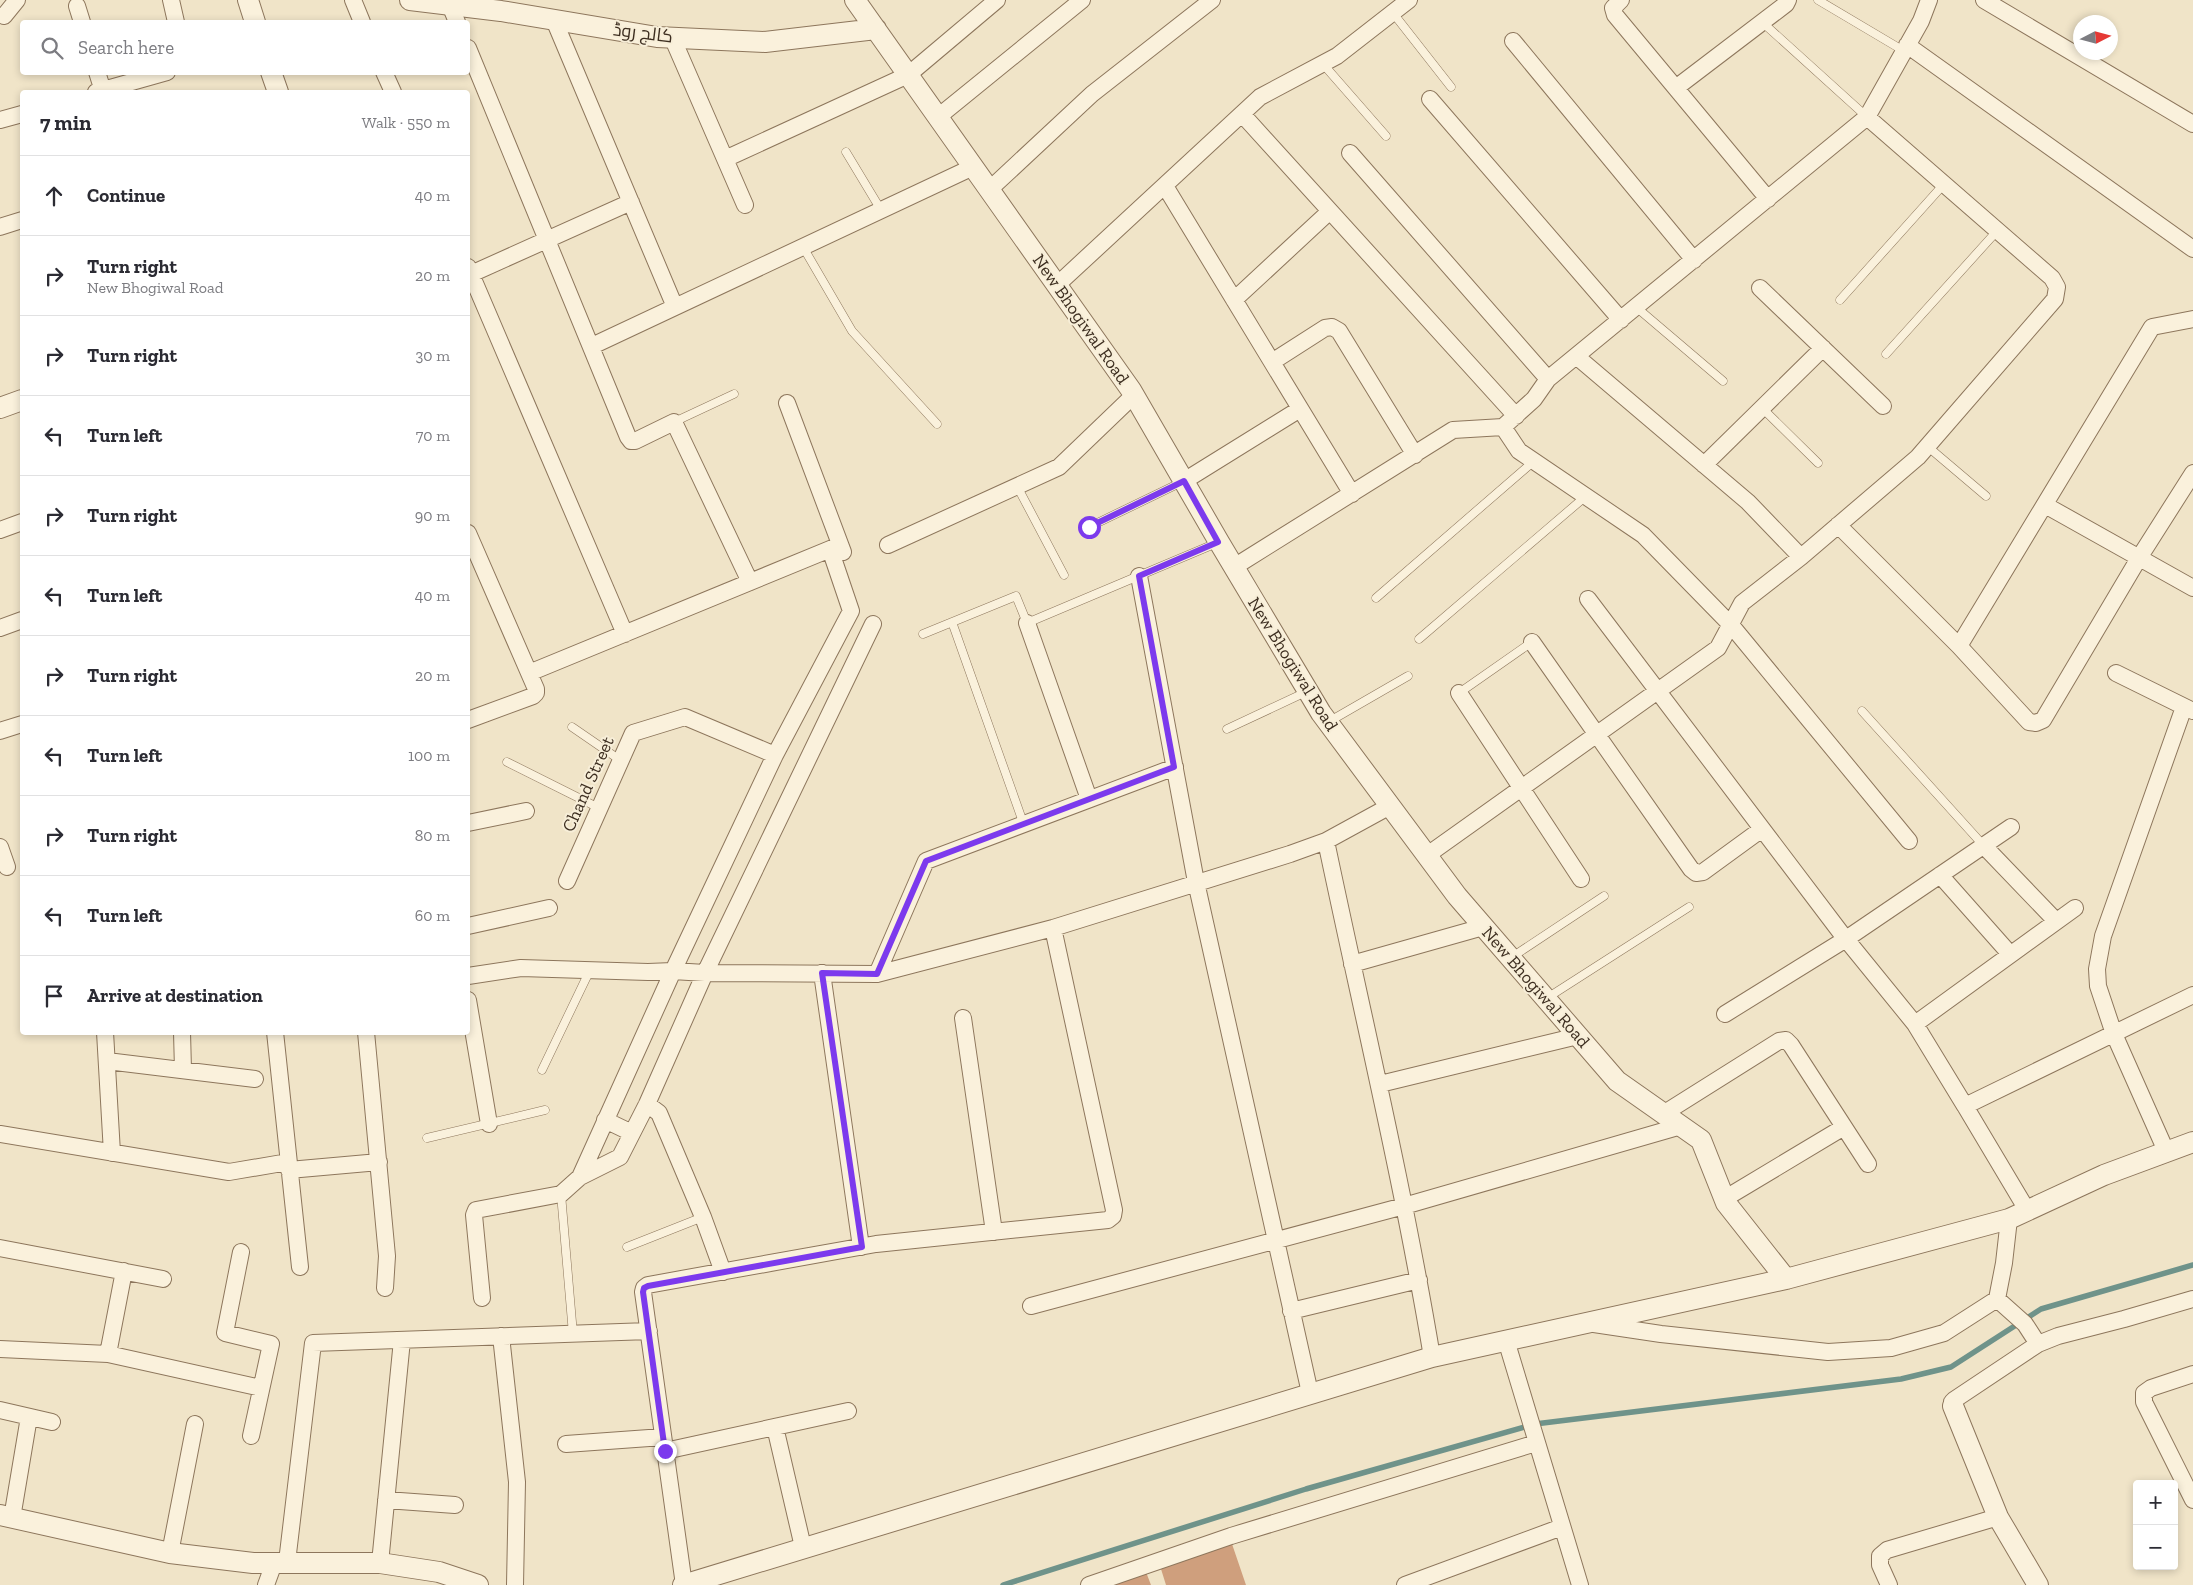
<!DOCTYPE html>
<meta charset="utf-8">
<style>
:root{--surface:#fff;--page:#f2f2f3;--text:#2b2b33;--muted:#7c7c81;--line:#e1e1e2}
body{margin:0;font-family:"Zilla Slab",Cairo,serif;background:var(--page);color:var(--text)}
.controls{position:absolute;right:15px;bottom:15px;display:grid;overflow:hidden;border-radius:5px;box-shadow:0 2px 8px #0003}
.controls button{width:45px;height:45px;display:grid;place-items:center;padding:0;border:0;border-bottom:1px solid var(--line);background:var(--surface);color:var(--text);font:25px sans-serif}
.compass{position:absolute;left:2073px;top:15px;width:45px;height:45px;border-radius:50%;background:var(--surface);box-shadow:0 2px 8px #0003;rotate:84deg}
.stop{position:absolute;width:15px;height:15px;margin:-11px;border:4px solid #7c3aed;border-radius:50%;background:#fff}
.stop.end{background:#7c3aed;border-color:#fff;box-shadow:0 1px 5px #0008}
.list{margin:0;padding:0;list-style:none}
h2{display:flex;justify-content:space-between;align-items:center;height:65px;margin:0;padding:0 20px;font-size:21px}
h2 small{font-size:16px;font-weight:400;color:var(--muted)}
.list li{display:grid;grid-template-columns:32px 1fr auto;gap:15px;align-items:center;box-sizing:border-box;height:80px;padding:0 20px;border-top:1px solid var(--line)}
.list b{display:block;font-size:19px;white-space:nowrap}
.list p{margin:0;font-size:16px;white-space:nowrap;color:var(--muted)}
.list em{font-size:16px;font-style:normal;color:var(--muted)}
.icon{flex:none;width:28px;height:28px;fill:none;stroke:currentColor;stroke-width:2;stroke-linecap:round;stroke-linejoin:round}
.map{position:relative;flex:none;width:2193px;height:1585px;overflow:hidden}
.search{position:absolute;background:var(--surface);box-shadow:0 2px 8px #0003;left:20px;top:20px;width:450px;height:55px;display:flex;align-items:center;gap:12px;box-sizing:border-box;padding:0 18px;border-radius:5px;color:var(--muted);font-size:19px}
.panel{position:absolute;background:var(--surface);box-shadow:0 2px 8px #0003;left:20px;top:90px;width:450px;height:945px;border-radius:5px}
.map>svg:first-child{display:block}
</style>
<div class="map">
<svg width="2193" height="1585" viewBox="0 0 2193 1585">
<rect width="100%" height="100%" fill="#f0e4c8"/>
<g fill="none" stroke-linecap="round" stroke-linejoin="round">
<path stroke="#6f938a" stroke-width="5.5" d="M1003,1585L1306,1489L1535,1424L1901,1379L1951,1367L2041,1309L2193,1265"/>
</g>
<path fill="#cf9f7d" d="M1232,1544L1246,1585H1166L1161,1569Z
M1146,1572L1151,1585H1112Z"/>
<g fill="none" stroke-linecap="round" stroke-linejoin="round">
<defs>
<path id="service" d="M1818,0L1904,51
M1393,13L1451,87
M1762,22L1867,117
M1323,64L1386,136
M846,152L881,210
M803,247L852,331L937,424
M1840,300L1944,184
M1636,307L1723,381
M1886,354L1997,231
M1762,408L1818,463
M674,422L734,394
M1927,446L1986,496
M1017,486L1064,575
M1089,527L1184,481
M1376,598L1534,461
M952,622L1024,825
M923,634L1016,596L1027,623L1219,542
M1419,639L1586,496
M1459,693L1532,642
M1862,711L1984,846
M1330,721L1408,676
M572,727L620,760
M1227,729L1306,692
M507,762L599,808
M1512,957L1604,896
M1547,998L1689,907
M542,1070L590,970
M427,1138L545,1110
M561,1194L573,1334
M627,1247L703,1217"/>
<path id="minor" d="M171,0L176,22
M353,0L362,22
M1621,0L1613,8L1615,15L1768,199
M1984,0L2193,124
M450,5L457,22
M77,6L82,22
M4,16L17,0
M554,20L675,307
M672,37L745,205
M1513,41L1694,260
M1907,45L2193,249
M468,48L628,437L631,441H635L674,422L750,582
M97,72L103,91
M384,72L393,92
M1677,87L1786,4L1788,0
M96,92L167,72
M1430,99L1621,320
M1242,114L1516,416
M938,117L1082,0
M0,120L22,114
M1350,153L1548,379
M725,159L908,75L997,0
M1165,186L1352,494
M989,190L1092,94L1212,0
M0,227L22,220
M468,267L625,634
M471,274L631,202
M1057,285L1260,97L1337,56L1409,0
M1760,288L1883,406
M1234,300L1330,211
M592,346L973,167
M1576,356L1748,502L1801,557
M1272,362L1325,328L1332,327L1339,331L1415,455
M787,403L843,552
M1503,427L1519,451L1643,535L1731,625L1909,841
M1704,465L1823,348
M1184,481L1300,409
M2045,505L2193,588
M1838,525L1959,646L2029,722L2036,723L2043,720L2139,558L2193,473
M0,530L22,522
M468,533L536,689V693L533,696L468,720
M888,545L1059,467L1134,395
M1234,567L1453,430L1503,427L1534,399L1548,379L1867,117L1921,21L1929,0
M1139,576L1196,882L1310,1393
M1588,599L1841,933L1915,1024L1965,1106L2193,995
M1027,623L1089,799
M0,628L22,620
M1532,642L1691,869L1696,873L1703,872L1762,829
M1959,646L2152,327L2193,319
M529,673L840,545
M2116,673L2193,711
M1459,693L1581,879
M0,731L22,724
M468,823L526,811
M1326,841C1362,1013 1403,1183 1432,1357
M1984,846L2056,921
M0,847L7,867
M1426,856L1718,648L1742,603L1801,557L1918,457L2055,299L2057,287L2052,278L1867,117
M1940,875L2010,954
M567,881L633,733L685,717L775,755
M468,926L549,908
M1352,964L1483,927
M822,973L861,1247
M877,974L926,861L1175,767
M468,976L521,968L648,972L673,971L705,973L877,974L1053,928L1290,854L1326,841L1390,806
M468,1000L489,1124
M1725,1014L1846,939L2011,827
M963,1018L994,1232
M1915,1024L2075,908
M105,1032L112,1153
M182,1032L183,1070
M275,1032L300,1267
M366,1032L387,1256L385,1288
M107,1061L255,1079
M1380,1084L1578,1036
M647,1104L659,1113L703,1217L723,1272
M1965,1106L2027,1210
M1663,1114L1779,1041L1786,1040L1791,1045L1868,1164
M605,1120L632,1133
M0,1134L229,1172L288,1162
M2166,1151L2114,1034L2098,986L2097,969L2103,936L2184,707
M289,1170L379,1162
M580,1177L673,971L775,755L851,611L830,549
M1724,1199L1844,1127
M0,1248L163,1279
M241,1252L225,1333L271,1344L251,1436
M482,1298L474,1215L476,1210L561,1194L580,1177L620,1157L647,1104L705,973L873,624
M1997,1299L2025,1324L2038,1344
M1031,1306L1404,1206L1681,1126
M1291,1311L1419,1280
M1594,1324L1661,1334L1828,1352L1891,1348L1944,1333L1997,1299L2004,1263L2009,1219
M501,1336L517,1482L515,1585
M1506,1340L1580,1585
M0,1349L108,1354L261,1388
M108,1354L124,1271
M2193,1374L2151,1388L2144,1393V1402L2193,1500
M1953,1406L1952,1402L1954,1400L2038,1344L2058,1336L2124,1319L2193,1299
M0,1410L52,1422
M775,1427L803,1547
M566,1444L663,1437
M665,1451L848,1411
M386,1500L455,1505
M12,1518L29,1417
M170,1553L195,1424
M287,1562L313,1343L649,1331
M380,1563L402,1340
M266,1585L274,1563
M684,1585L643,1292L644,1288L648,1285L876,1244L1108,1220L1113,1216L1114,1210L1053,928
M1089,1585L1231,1536L1536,1443
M1405,1585L1562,1527
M1889,1585L1880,1565V1556L1887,1550L1998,1517"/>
<path id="tertiary" d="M248,0L255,22
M410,0L501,11L657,37L765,42L876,29
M855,0L1131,390L1219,542L1321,713L1457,896L1617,1081L1701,1140L1726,1203L1786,1279
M271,72L278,92
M0,408L22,400
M1953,1406L1998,1517L2038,1585
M0,1515L170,1553L253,1563H380L439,1572L478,1585
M683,1585L1432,1357L1786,1279L2009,1219L2104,1175L2193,1142"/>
</defs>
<use href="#service" stroke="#8d765c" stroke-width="9"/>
<use href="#minor" stroke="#8d765c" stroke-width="18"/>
<use href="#tertiary" stroke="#8d765c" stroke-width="22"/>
<use href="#service" stroke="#faf1dc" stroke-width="8"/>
<use href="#minor" stroke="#faf1dc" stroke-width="16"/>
<use href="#tertiary" stroke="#faf1dc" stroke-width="20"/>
</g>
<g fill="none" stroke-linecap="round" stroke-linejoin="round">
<path stroke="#7c3aed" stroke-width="6" d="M665,1451L643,1292L644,1288L648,1286L862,1247L822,973L877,974L926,861L1174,767L1139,576L1218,542L1184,481L1089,527"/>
</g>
<g text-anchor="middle" stroke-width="4" stroke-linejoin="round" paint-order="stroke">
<g font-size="18" fill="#3d2e20" stroke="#f7eed8">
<text transform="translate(643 33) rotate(7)" y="6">کالج روڈ</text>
<text transform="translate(1081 319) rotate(55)" y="6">New Bhogiwal Road</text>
<text transform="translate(1293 664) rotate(58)" y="6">New Bhogiwal Road</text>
<text transform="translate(588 784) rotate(-66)" y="6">Chand Street</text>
<text transform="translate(1536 987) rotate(49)" y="6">New Bhogiwal Road</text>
</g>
</g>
</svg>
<div class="controls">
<button>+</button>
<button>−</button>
</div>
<svg class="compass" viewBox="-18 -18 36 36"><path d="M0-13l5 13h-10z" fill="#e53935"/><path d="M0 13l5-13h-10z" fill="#7c7c81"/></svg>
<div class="stop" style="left:1089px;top:527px"></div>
<div class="stop end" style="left:665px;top:1451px"></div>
<div class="search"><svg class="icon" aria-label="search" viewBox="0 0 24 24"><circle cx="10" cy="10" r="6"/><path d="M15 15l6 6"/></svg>Search here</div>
<section class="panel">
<h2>7 min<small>Walk · 550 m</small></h2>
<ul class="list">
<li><svg class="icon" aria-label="ahead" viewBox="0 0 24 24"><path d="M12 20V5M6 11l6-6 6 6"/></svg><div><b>Continue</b></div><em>40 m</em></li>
<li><svg class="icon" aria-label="right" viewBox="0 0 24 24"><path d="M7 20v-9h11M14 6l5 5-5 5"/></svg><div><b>Turn right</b><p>New Bhogiwal Road</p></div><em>20 m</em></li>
<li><svg class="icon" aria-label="right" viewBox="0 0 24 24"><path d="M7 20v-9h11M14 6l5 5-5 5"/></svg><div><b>Turn right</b></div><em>30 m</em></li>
<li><svg class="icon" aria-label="left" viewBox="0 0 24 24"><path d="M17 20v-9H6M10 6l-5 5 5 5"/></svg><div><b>Turn left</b></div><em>70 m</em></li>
<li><svg class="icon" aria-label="right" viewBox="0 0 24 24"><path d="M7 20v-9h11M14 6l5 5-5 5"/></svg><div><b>Turn right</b></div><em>90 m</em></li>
<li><svg class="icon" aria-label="left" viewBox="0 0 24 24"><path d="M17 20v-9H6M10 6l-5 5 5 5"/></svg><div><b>Turn left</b></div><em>40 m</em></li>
<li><svg class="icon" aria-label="right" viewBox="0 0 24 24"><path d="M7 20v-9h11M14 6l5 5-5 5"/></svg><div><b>Turn right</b></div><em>20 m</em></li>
<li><svg class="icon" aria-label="left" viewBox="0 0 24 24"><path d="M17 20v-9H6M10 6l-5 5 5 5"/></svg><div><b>Turn left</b></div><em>100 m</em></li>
<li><svg class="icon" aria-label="right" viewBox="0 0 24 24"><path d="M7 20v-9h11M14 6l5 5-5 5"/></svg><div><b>Turn right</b></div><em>80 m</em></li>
<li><svg class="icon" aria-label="left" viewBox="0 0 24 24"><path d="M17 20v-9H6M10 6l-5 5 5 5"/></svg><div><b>Turn left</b></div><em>60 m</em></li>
<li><svg class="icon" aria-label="arrive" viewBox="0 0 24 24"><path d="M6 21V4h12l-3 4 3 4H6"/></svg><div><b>Arrive at destination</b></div></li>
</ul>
</section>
</div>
